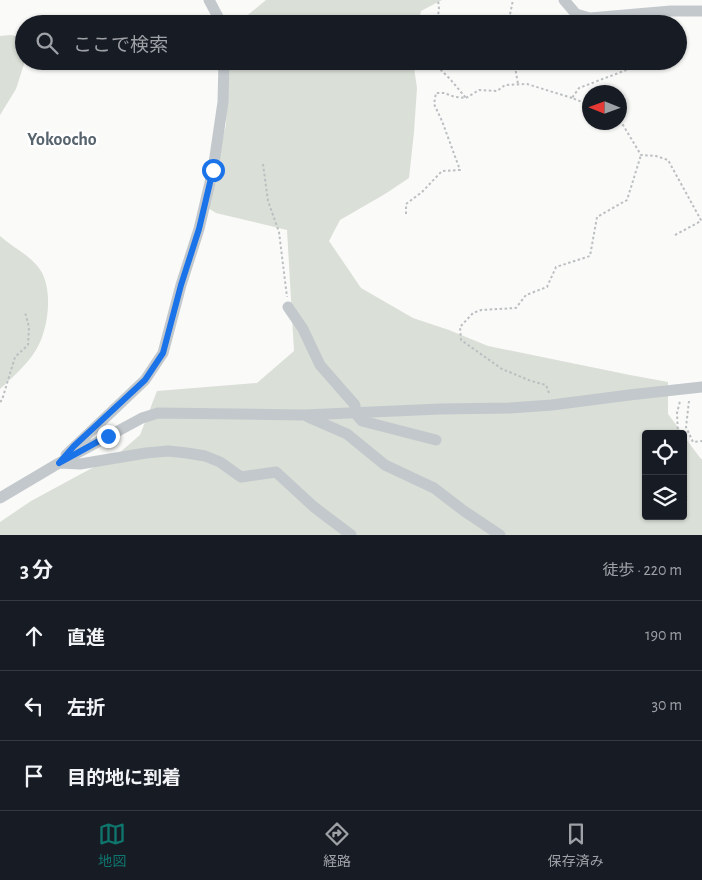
<!DOCTYPE html>
<html lang="ja">
<meta charset="utf-8">
<style>
:root{--surface:#171b24;--page:#242831;--text:#f1f3f6;--muted:#9ea1a6;--line:#363941;--accent:#0f766e}
body{margin:0;font-family:"Alegreya Sans","Noto Sans JP",sans-serif;background:var(--page);color:var(--text)}
.controls{position:absolute;right:15px;bottom:15px;display:grid;overflow:hidden;border-radius:5px;box-shadow:0 1px 4px #0004}
.controls button{width:45px;height:45px;display:grid;place-items:center;padding:0;border:0;border-bottom:1px solid var(--line);background:var(--surface);color:var(--text);font:25px sans-serif}
.compass{position:absolute;left:582px;top:85px;width:45px;height:45px;border-radius:50%;background:var(--surface);box-shadow:0 1px 4px #0004;rotate:271deg}
.stop{position:absolute;width:15px;height:15px;margin:-11px;border:4px solid #1a73e8;border-radius:50%;background:#fff}
.stop.end{background:#1a73e8;border-color:#fff;box-shadow:0 1px 5px #0008}
.list{margin:0;padding:0;list-style:none}
h2{display:flex;justify-content:space-between;align-items:center;height:65px;margin:0;padding:0 20px;font-size:21px}
h2 small{font-size:16px;font-weight:400;color:var(--muted)}
.list li{display:grid;grid-template-columns:32px 1fr auto;gap:15px;align-items:center;box-sizing:border-box;height:70px;padding:0 20px;border-top:1px solid var(--line)}
.list b{display:block;font-size:19px;white-space:nowrap}
.list em{font-size:16px;font-style:normal;color:var(--muted)}
.icon{flex:none;width:28px;height:28px;fill:none;stroke:currentColor;stroke-width:2;stroke-linecap:round;stroke-linejoin:round}
.map{position:relative;flex:none;width:702px;height:535px;overflow:hidden}
.search{position:absolute;background:var(--surface);box-shadow:0 1px 4px #0004;left:15px;right:15px;top:15px;height:55px;display:flex;align-items:center;gap:12px;box-sizing:border-box;padding:0 18px;border-radius:28px;color:var(--muted);font-size:19px}
.sheet{height:275px;background:var(--surface)}
nav{display:flex;justify-content:space-around;align-items:center;box-sizing:border-box;height:70px;border-top:1px solid var(--line);background:var(--surface);font-size:14px;color:var(--muted)}
nav a{display:grid;justify-items:center;gap:2px}
nav .on{color:var(--accent)}
.map>svg:first-child{display:block}
</style>
<div class="map">
<svg width="702" height="535" viewBox="0 0 702 535">
<rect width="100%" height="100%" fill="#fafaf8"/>
<path fill="#dadfd7" d="M266,0H442L421,11L418,24H237Z
M10,35L24,37V61H25L16,89L0,115V36Z
M228,61H413L417,88L414,132L409,178L385,194L340,220L329,241L361,288L413,318L449,330L488,346L630,375L668,382V414L683,434H646V516H683V435L701,459H702V535H0V522L31,501L118,454L140,435L157,391L257,383L294,351L287,230L216,213L205,206L226,125Z
M0,236C13,248 31,255 41,271C54,293 48,336 32,356C23,368 11,379 0,389Z"/>
<g fill="none" stroke-linecap="round" stroke-linejoin="round">
<path stroke="#bbbfc2" stroke-width="2" stroke-dasharray="2.5 2.5" stroke-linecap="butt" d="M437,24L439,8L438,0
M508,24L513,0
M436,61L437,66L450,79L466,98
M514,61L518,84
M590,105L572,98L579,88L629,69V61
M620,120L641,155L656,156L668,160L702,222
M263,164L268,201L279,232L287,297
M406,214V204L422,192L442,171L460,170L442,121L434,104L436,93H444L455,97L466,98L479,90L497,91L505,85L527,84L572,98
M675,235L701,221
M549,393L546,385L531,381L502,369L461,340L460,327L473,313L481,310L516,308L526,295L547,287L556,267L590,256L597,217L627,200L641,155
M689,401L686,427L693,442L702,441
M0,402L2,400L15,357L28,345L29,327L25,312
M678,434L677,413L680,401
M683,480L687,500"/>
<path stroke="#c3c8cc" stroke-width="11" d="M209,0L218,17L219,24
M564,0L576,14L590,18L671,11H702
M288,307L303,329L320,365L355,405V413L362,421L436,440
M308,417L347,434L385,465L434,488L464,511L500,535
M66,455L145,380L163,353L181,285L199,229L213,170L223,102L224,61
M60,463L80,464L146,453L168,451L187,453L205,456L220,462L241,477L276,472L314,507L351,535
M0,498L59,463L142,418L158,413L304,415L440,409L510,408L552,405L629,395L702,387"/>
</g>
<g fill="none" stroke-linecap="round" stroke-linejoin="round">
<path stroke="#1a73e8" stroke-width="6" d="M108,436L59,463L74,446L145,380L163,353L181,285L199,229L213,170"/>
</g>
<g text-anchor="middle" stroke-width="5" stroke-linejoin="round" paint-order="stroke">
<g font-size="18" font-weight="bold" fill="#57646e" stroke="#fff">
<text x="62" y="145">Yokoocho</text>
</g>
</g>
</svg>
<div class="controls">
<button><svg class="icon" aria-label="locate" viewBox="0 0 24 24"><circle cx="12" cy="12" r="6"/><path d="M12 2v4M12 18v4M2 12h4M18 12h4"/></svg></button>
<button><svg class="icon" aria-label="layers" viewBox="0 0 24 24"><path d="M12 4l9 5-9 5-9-5zM3 14l9 5 9-5"/></svg></button>
</div>
<svg class="compass" viewBox="-18 -18 36 36"><path d="M0-13l5 13h-10z" fill="#e53935"/><path d="M0 13l5-13h-10z" fill="#9ea1a6"/></svg>
<div class="stop" style="left:213px;top:170px"></div>
<div class="stop end" style="left:108px;top:436px"></div>
<div class="search"><svg class="icon" aria-label="search" viewBox="0 0 24 24"><circle cx="10" cy="10" r="6"/><path d="M15 15l6 6"/></svg>ここで検索</div>
</div>
<section class="sheet">
<h2>3 分<small>徒歩 · 220 m</small></h2>
<ul class="list">
<li><svg class="icon" aria-label="ahead" viewBox="0 0 24 24"><path d="M12 20V5M6 11l6-6 6 6"/></svg><div><b>直進</b></div><em>190 m</em></li>
<li><svg class="icon" aria-label="left" viewBox="0 0 24 24"><path d="M17 20v-9H6M10 6l-5 5 5 5"/></svg><div><b>左折</b></div><em>30 m</em></li>
<li><svg class="icon" aria-label="arrive" viewBox="0 0 24 24"><path d="M6 21V4h12l-3 4 3 4H6"/></svg><div><b>目的地に到着</b></div></li>
</ul>
</section>
<nav>
<a class="on"><svg class="icon" aria-label="map" viewBox="0 0 24 24"><path d="M3 6l6-2 6 2 6-2v14l-6 2-6-2-6 2zM9 4v14M15 6v14"/></svg>地図</a>
<a><svg class="icon" aria-label="directions" viewBox="0 0 24 24"><path d="M12 3l9 9-9 9-9-9zM9 14v-3h6M13 9l2 2-2 2"/></svg>経路</a>
<a><svg class="icon" aria-label="saved" viewBox="0 0 24 24"><path d="M7 4h10v16l-5-4-5 4z"/></svg>保存済み</a>
</nav>
